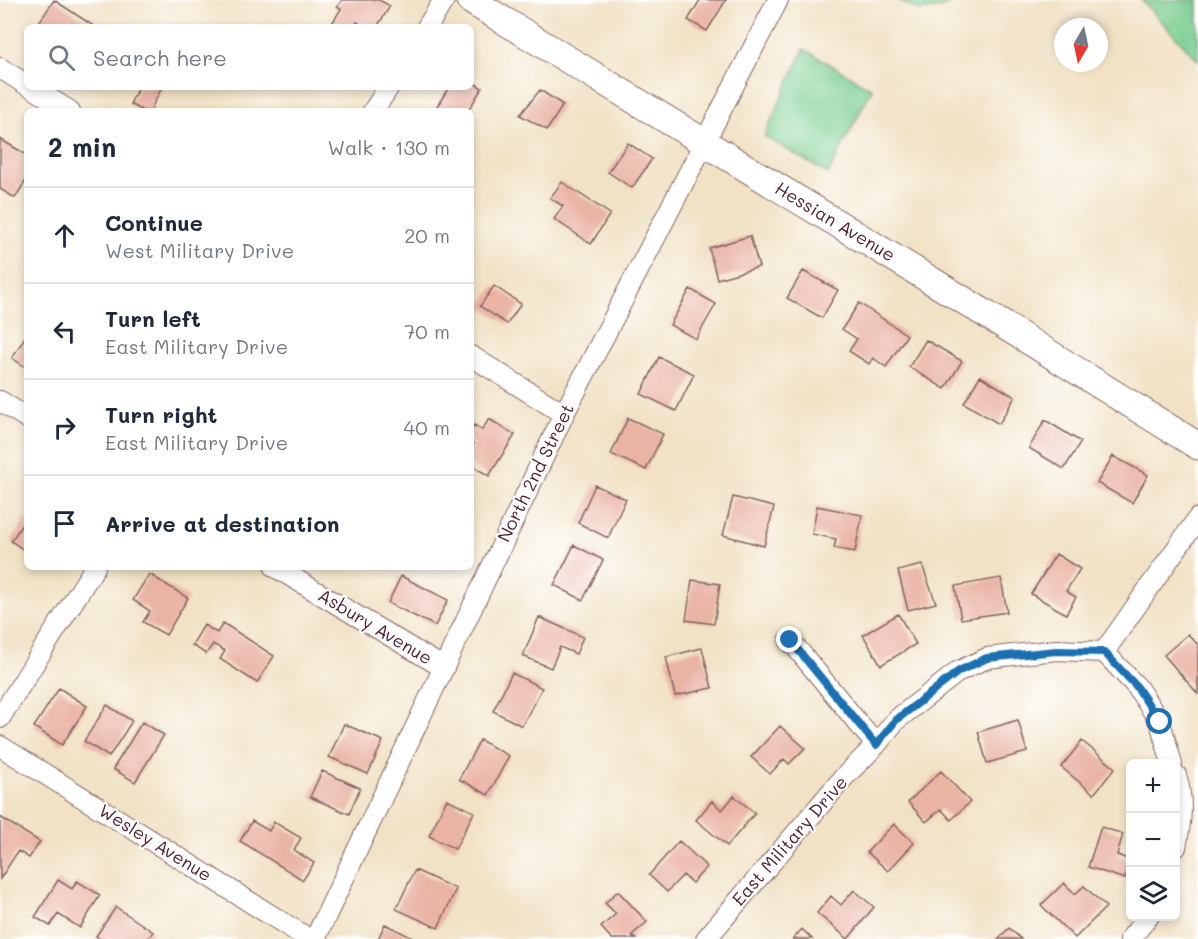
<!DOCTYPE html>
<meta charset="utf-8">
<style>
:root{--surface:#fff;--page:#f2f2f3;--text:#1f2937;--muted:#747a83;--line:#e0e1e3}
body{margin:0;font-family:Mali,sans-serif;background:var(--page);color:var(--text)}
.controls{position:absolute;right:18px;bottom:18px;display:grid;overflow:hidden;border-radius:9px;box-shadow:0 3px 9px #0003}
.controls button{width:54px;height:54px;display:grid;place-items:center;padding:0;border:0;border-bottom:2px solid var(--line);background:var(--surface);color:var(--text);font:30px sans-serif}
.compass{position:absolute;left:1054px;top:18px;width:54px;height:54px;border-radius:50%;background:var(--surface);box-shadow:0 3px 9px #0003;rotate:189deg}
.stop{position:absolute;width:18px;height:18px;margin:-14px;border:4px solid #1f6fb2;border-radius:50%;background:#fff}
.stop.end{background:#1f6fb2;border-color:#fff;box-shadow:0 2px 6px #0008}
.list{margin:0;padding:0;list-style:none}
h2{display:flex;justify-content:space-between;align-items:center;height:78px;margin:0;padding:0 24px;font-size:26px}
h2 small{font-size:20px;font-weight:400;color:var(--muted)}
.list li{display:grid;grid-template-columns:39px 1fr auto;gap:18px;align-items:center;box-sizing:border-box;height:96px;padding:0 24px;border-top:2px solid var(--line)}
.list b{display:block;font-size:22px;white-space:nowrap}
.list p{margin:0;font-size:20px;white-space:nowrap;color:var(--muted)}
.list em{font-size:20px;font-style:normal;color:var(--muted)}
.icon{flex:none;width:33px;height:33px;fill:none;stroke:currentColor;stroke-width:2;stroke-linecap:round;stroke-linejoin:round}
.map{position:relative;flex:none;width:1198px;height:939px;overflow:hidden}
.search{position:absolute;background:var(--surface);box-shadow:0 3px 9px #0003;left:24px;top:24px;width:450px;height:66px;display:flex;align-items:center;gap:15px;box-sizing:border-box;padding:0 21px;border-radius:9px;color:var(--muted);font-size:22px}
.panel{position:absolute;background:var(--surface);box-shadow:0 3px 9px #0003;left:24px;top:108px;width:450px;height:462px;border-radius:9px}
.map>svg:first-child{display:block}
</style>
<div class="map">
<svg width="1198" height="939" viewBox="0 0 1198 939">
<rect width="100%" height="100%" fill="#fff"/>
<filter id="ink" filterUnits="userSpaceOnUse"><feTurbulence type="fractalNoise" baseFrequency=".0167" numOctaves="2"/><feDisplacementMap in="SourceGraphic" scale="12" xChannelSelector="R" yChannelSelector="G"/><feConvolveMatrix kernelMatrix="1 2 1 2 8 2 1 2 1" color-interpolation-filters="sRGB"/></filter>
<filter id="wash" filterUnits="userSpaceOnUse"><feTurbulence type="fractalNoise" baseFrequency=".008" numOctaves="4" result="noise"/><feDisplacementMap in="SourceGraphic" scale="24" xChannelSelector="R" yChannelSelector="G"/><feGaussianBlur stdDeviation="1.35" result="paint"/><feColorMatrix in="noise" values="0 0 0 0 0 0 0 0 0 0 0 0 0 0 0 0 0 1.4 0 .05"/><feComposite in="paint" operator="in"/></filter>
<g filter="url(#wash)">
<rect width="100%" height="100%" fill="#f1e2c5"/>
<path fill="#78cc8f" stroke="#61765d" stroke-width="1.5" d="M898,0H956L940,8L920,11Z
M1141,0H1198V60L1143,2Z
M804,49L872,89L828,174L764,136Z"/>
<g id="blocks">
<path fill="#eab4a5" d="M54,0L95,27H36Z
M342,0H379L390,6L377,27H365L357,22L354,27H335L331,25L341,9L337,7Z
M700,0H726L707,31L688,20Z
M471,81L482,88L468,111H434L449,87H471Z
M139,87H162L150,111H143L130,104Z
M540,90L563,105L547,130L520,115Z
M0,139L27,155V179L15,198L0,189Z
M628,143L652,159L632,188L608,172Z
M562,182L610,214L591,244L554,219L563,206L550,198Z
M750,236L759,267L717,279L709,248Z
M803,271L838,290L822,318L787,298Z
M494,286L521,304L507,324L480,306Z
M690,289L716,304L696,339L670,325Z
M859,303L907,335L886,367L873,358L869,364L849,351L857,339L842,329Z
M27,334V368L12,358Z
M926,340L962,361L945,389L909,367Z
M659,357L694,374L676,411L641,394Z
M980,376L1015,397L999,424L964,403Z
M628,418L663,434L646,470L611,454Z
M489,419L515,435L489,476L471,465V449L474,444L471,442V429L474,425L482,430Z
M1045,420L1081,442L1064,469L1029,448Z
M1113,456L1148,475L1132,503L1097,483Z
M595,485L626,499L608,538L578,523Z
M733,497L774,507L764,546L723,535Z
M817,506L862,515L855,552L834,548L836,539L812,534Z
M27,517V552L11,541Z
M574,545L603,560L583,600L554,585Z
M1056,554L1080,569L1066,591L1076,597L1066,614L1031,594Z
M922,565L936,603L908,610L898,571Z
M149,574L188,598L166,635L143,622L150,611L133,600Z
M401,576L448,600L435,626L388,603Z
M1001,578L1007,612L961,619L955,586Z
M692,580L720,584L714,624L686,620Z
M898,614L916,644L881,665L863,635Z
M539,617L583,637L576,654L560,647L551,668L523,656Z
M223,623L274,656L257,683L220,659L225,651L213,644L206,654L192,645L204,625L217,633Z
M1188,634L1198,645V694L1164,655Z
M702,648L712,688L675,696L666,657Z
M512,673L542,688L522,726L493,711Z
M59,688L87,706L62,745L34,727Z
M107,705L132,721L109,757L84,741Z
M1018,720L1027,752L987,763L978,732Z
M142,722L164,735L135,782L113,769Z
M344,724L383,741L368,774L329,757Z
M780,726L805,748L789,764L784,759L770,774L751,757Z
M480,740L509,756L488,795L459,779Z
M1082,741L1115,768L1094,794L1061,767Z
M322,771L360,788L349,814L310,797Z
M941,771L970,802L951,820L941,809L926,822L908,802Z
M734,796L755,813L727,846L696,820L712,801L722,810Z
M447,799L474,812L455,849L429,836Z
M0,817L40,842L29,858L18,851L0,879Z
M252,821L269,831L274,822L301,838L294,850L314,863L303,880L240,841Z
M894,824L914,843L888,871L867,852Z
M1101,827L1123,834L1117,855L1130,860L1125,879L1088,867Z
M679,841L707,867L692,883L683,875L667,892L649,875Z
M415,870L456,889L438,928L396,909Z
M58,880L72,889L77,881L100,895L80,928L58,914L50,926L35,917Z
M1064,883L1075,894L1084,886L1106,907L1075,938L1041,905Z
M854,890L874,907L848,939L817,913L831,896L841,905Z
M618,891L647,922L632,935L636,939H612L601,927L616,914L605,903Z
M116,907L153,932L148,939H100L96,936Z
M385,924L411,937L410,939H378Z
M1009,928L1021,939H998Z
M802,929L812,939H793Z"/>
</g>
</g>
<g filter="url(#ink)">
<use href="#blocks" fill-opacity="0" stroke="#846361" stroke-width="1.5"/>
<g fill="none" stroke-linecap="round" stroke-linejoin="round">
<defs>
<path id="street" d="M427,27L444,0
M0,68L27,85
M31,87L70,111
M373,111L389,87
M471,356L564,414
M0,401L27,418
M275,567L444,668
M790,640L876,745
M1104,652L1198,518
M1104,652L1137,687L1160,722L1172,764
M0,718L95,567
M0,746L309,939
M1176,775C1184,800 1181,822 1176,847
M315,939L564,414L778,0
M706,939L844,777L876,745L896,720L959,671L987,658L1056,650L1104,652
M1130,939L1149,916"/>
<path id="secondary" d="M470,0L960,298L1198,446"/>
</defs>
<use href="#street" stroke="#846361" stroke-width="22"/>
<use href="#secondary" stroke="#846361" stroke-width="29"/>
<use href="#street" stroke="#fff" stroke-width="20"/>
<use href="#secondary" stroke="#fff" stroke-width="27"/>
</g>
</g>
<g fill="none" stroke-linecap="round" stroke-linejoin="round" filter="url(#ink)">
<path stroke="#1f6fb2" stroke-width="8" d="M790,640L876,745L896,720L959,671L987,658L1056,651L1104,652L1137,687L1160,722"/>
</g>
<g text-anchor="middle" stroke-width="4.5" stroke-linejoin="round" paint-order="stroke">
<g font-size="18" fill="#4a1f2b" stroke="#fff">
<text transform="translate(835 222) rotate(31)" y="6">Hessian Avenue</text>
<text transform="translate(536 473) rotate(-64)" y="6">North 2nd Street</text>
<text transform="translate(375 627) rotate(31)" y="6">Asbury Avenue</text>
<text transform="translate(790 841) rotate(-49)" y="6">East Military Drive</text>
<text transform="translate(155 843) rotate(32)" y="6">Wesley Avenue</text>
</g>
</g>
</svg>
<div class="controls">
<button>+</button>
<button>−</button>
<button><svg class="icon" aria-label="layers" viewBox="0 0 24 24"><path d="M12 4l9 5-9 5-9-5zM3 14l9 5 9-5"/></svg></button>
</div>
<svg class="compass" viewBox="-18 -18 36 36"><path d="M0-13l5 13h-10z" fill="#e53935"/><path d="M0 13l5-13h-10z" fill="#747a83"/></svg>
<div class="stop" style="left:1160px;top:722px"></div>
<div class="stop end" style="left:790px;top:640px"></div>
<div class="search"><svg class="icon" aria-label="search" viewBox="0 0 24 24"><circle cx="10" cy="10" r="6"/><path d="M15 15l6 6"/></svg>Search here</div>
<section class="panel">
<h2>2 min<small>Walk · 130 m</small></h2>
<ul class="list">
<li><svg class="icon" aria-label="ahead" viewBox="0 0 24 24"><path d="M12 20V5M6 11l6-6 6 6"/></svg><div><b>Continue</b><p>West Military Drive</p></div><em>20 m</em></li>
<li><svg class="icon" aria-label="left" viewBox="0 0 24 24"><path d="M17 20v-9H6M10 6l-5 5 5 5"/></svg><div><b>Turn left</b><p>East Military Drive</p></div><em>70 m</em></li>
<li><svg class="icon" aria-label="right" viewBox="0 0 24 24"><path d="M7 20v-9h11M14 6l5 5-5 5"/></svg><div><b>Turn right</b><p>East Military Drive</p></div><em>40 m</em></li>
<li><svg class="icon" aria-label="arrive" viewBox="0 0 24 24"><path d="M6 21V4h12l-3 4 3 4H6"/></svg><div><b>Arrive at destination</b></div></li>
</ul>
</section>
</div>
